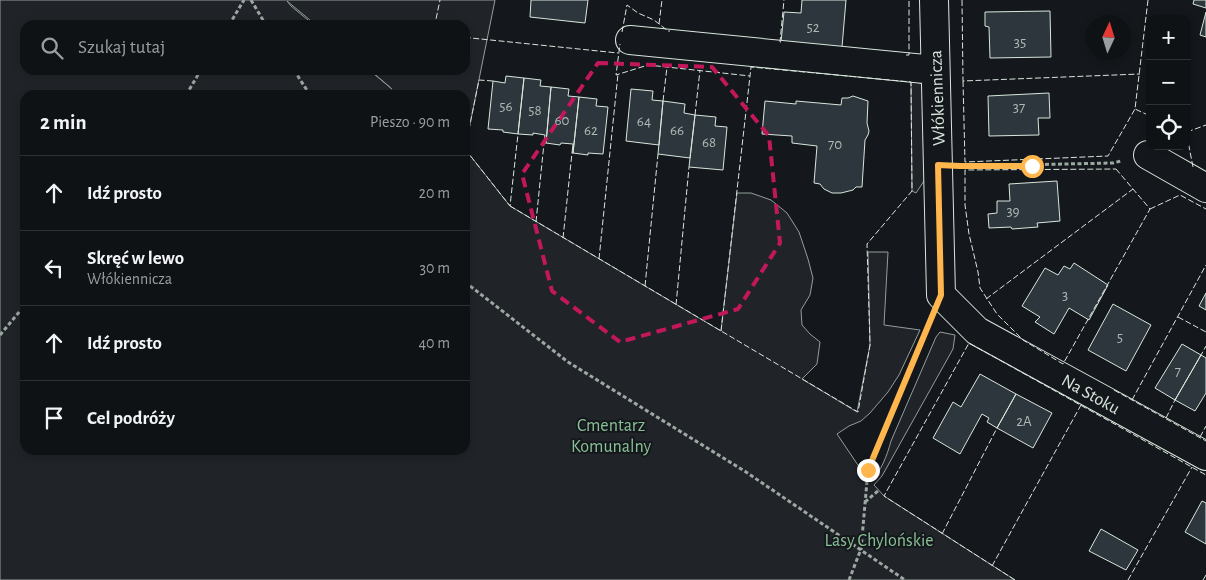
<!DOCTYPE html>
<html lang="pl">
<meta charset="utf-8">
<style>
:root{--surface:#0f1215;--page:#181b1e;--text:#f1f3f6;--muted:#9b9ea0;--line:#2f3234}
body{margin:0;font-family:"Alegreya Sans",sans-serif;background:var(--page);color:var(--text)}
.controls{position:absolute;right:15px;top:15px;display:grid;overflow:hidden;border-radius:10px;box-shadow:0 2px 8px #0003}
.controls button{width:45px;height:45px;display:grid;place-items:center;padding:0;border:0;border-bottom:1px solid var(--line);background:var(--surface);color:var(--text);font:25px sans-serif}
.compass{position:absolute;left:1086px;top:15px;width:45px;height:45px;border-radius:50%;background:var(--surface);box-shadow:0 2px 8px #0003;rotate:4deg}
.stop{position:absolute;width:15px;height:15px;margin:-11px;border:4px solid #ffb74d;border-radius:50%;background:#fff}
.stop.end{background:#ffb74d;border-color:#fff;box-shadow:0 1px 5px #0008}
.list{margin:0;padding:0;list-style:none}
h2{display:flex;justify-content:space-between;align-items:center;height:65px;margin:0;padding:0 20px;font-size:21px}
h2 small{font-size:16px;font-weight:400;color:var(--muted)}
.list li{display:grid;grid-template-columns:32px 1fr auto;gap:15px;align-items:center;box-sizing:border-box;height:75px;padding:0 20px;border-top:1px solid var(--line)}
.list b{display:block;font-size:19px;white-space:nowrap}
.list p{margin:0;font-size:16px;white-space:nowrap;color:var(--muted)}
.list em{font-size:16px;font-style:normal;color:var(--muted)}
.icon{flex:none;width:28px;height:28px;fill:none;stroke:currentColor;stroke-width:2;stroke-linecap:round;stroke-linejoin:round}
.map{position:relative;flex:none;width:1206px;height:580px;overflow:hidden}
.search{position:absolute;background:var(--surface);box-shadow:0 2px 8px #0003;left:20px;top:20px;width:450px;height:55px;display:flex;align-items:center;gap:12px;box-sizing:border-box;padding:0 18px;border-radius:15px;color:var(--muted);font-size:19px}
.panel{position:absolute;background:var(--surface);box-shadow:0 2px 8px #0003;left:20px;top:90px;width:450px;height:365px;border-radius:15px}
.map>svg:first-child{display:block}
</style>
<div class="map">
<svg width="1206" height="580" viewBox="0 0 1206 580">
<rect width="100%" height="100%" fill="#14181c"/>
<path fill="#202428" stroke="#939e99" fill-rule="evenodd" d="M0,0H495L465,149L510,206L721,331L737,193H751L771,200L787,213L799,232L808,259L813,278L810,295L801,310L802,325L810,334L820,342L817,364L802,379L857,412L870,345L868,252H888L884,325L920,330L899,375L888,392L870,413L861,421L849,426L837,434L864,474L871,482C881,471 887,456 891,441L936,337L940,332L955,335L953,349L882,476L874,485L884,496L1015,580H0ZM287,1L316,25H465V70H370L392,89L369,70H25V25H314L291,6ZM25,95H465V450H25Z
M911,82H917L924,85L928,175L916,193L912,191Z"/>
<path fill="#2c363c" stroke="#d8e6dc" d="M531,0H588L585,23L530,17Z
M802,0H846L842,47L781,42L784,12L801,13Z
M1194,0H1206V8L1193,4Z
M1050,11L1051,57L990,58L989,27L985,26V12Z
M1206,12V37L1200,35Z
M506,76L524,78L518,134L503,132V130L488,129L493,81L505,83Z
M524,78L541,80L540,86L551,87L546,143H544L545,135L533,133V135L518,134Z
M551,87L569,89L568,96L579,97L573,153H572L573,144L561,143L560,145L546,143Z
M631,89L653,91L652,100L663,101L659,145L626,141Z
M1049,93L1050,118H1038L1039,135L989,136L988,96Z
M853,96L868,101L867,123L869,131L868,135L865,140L862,187H856L853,190L841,193H832L824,189L820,184L814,183L817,146L792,143V136L762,134L765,101L796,104V101L841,105L842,98H848Z
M579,97L597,99L596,106L608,107L603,154L588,153V155L573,153Z
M663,101L685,104L684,113L695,115L690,158L658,154Z
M695,115L716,117L715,126L727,127L723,170L689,167Z
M1057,181L1060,221L1037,223L1038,227L1012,229L1011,227L989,228L988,214L997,213V201H1010L1009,184Z
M1074,263L1108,285L1089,320L1069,308L1054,334L1035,322L1040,317L1022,306L1045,268L1058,275L1064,266L1070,269Z
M1206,293V310L1199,306Z
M1113,304L1151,325L1126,371L1088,350Z
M1182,344L1201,355L1175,400L1155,388Z
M1201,355L1206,358V393L1195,411L1175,400Z
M980,374L1016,394L997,428L987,422L989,418L982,414L960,454L933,438L953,402L961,407Z
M1016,394L1052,413L1033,448L997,428Z
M1202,501L1206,503V544L1185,532Z
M1101,529L1138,550L1126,570L1089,551Z"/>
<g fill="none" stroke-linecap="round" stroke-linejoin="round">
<defs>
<path id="minor" d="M934,0L941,295L977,331L1206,456
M630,40L935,70
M1148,155L1206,188"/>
</defs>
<use href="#minor" stroke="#d8e6dc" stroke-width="30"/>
<path stroke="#9da8a2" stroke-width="3" stroke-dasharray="4 2.5" stroke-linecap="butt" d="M251,0L266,25
M229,25L244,0
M294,70L310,95
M186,95L201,70
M967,166L1113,163L1121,161
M465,282L568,362L746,472L905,580
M0,335L25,305
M865,502L879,490
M849,580L861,549L868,470L929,323"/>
<use href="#minor" stroke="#14181c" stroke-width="28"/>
<path stroke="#d8e6dc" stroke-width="1" stroke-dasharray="6 2.5" stroke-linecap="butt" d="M962,0L963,81L1140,74
M1148,0L1135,109L1150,116
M659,24L662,0
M438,25L435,24L440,0
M622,32L627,5L638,13L654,20L668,31H670
M465,36L471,38L618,53
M781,42H780L784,0
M906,55H909V0
M493,81L479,80L465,149L510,206L518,134
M963,81L965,162L1108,156L1135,109
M663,101L667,67
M695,115L700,70
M1187,132L1206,125
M1187,136L1193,167
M1116,169L1150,209L1063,364L1023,340L997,314L980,288L978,272L969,234L965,205V170Z
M510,206L858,412L870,345L867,244L912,191L911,82L751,67L750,76L648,65L616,75L620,44
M1150,209L1180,195L1206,209
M536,222L544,143
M563,238L572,153
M599,259L618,74
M645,286L658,154
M986,299L1133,189
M676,305L689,167
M1178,317L1206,332
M721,331L750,76
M1200,357L1206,346
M1114,390L1206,441
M1132,400L1206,265
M1166,418L1176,398
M1200,437L1206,426
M942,534L997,428
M992,566L1081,405
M1015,580L884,496L969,343L1206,475
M1128,580L1192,467
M1203,580L1206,575"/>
</g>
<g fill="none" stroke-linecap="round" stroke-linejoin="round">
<path stroke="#ffb74d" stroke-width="6" d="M868,470L941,295L938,165L960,166H1032"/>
</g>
<path fill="none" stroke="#c2185b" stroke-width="4" stroke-dasharray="10 6" stroke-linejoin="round" d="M598,63L712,67L769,136L780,243L738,309L620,342L552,291L522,174Z"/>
<g text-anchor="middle" stroke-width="4" stroke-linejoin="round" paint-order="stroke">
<g font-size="15" fill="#adbab4">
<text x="813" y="32">52</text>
<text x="1020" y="47">35</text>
<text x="506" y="111">56</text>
<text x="1019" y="112">37</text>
<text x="535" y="115">58</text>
<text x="562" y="125">60</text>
<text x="644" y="126">64</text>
<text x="591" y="135">62</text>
<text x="677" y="135">66</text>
<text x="709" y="147">68</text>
<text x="835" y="149">70</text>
<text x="1013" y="216">39</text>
<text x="1065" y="300">3</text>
<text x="1120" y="342">5</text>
<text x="1178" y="376">7</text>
<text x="1024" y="426">2A</text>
</g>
<g font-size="18" fill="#d8e6dc" stroke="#14181c">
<text transform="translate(937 98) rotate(-92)" y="6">Włókiennicza</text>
<text transform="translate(1091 394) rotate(29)" y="6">Na Stoku</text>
</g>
<g font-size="18" fill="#8ac095" stroke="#14181c">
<text x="611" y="431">Cmentarz<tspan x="611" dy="21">Komunalny</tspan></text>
<text x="879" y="546">Lasy Chylońskie</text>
</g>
</g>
</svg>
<div class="controls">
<button>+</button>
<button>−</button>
<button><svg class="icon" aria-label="locate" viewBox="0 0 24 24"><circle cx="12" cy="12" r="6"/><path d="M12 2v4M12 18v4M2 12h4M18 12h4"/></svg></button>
</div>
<svg class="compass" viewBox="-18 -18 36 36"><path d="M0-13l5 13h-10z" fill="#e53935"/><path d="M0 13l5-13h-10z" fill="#9b9ea0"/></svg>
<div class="stop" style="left:1032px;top:166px"></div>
<div class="stop end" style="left:868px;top:470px"></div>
<div class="search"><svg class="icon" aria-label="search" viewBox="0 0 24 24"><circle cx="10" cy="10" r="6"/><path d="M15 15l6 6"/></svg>Szukaj tutaj</div>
<section class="panel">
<h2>2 min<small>Pieszo · 90 m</small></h2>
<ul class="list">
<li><svg class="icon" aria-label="ahead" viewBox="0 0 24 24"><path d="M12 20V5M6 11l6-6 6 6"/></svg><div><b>Idź prosto</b></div><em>20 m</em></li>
<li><svg class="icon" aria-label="left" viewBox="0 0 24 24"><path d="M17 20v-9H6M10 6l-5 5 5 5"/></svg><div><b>Skręć w lewo</b><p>Włókiennicza</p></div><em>30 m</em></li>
<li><svg class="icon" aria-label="ahead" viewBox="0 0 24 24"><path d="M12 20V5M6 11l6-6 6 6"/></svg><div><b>Idź prosto</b></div><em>40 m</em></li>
<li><svg class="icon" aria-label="arrive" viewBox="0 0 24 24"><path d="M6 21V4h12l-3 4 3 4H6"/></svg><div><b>Cel podróży</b></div></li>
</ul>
</section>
</div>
